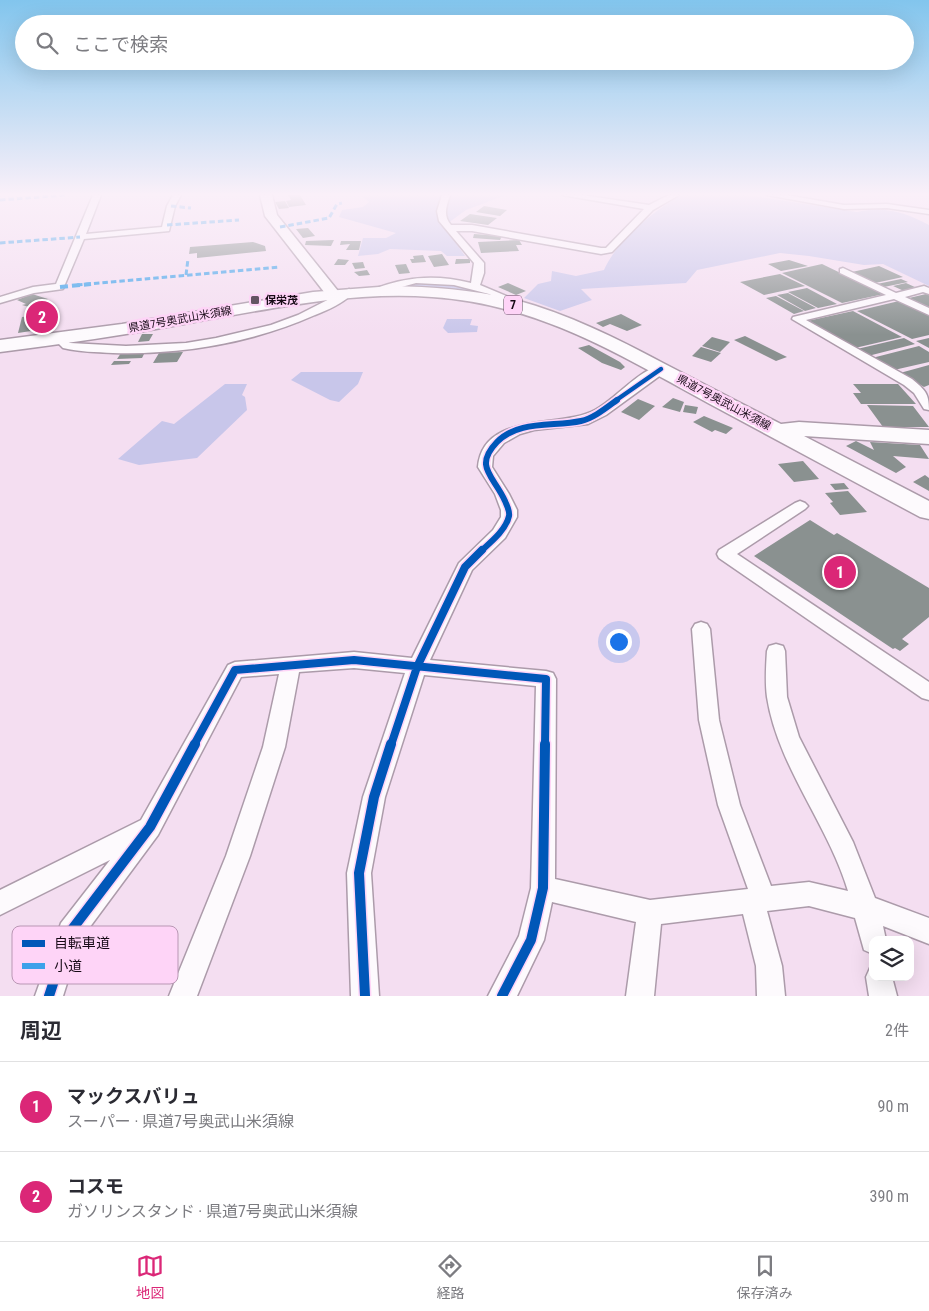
<!DOCTYPE html>
<html lang="ja">
<meta charset="utf-8">
<style>
:root{--surface:#fff;--page:#f2f2f3;--text:#2b2b33;--muted:#7c7c81;--line:#e1e1e2;--accent:#db2777}
body{margin:0;font-family:"Roboto Condensed","Noto Sans JP",sans-serif;background:var(--page);color:var(--text)}
.controls{position:absolute;right:15px;bottom:15px;display:grid;overflow:hidden;border-radius:10px;box-shadow:0 5px 20px #0002}
.controls button{width:45px;height:45px;display:grid;place-items:center;padding:0;border:0;border-bottom:1px solid var(--line);background:var(--surface);color:var(--text);font:25px sans-serif}
.you{position:absolute;left:618px;top:641px;width:18px;height:18px;margin:-12px;border:4px solid #fff;border-radius:50%;background:#1a73e8;box-shadow:0 0 0 8px #1a73e833}
.badge{display:grid;place-items:center;width:32px;height:32px;border-radius:50%;background:var(--accent);color:#fff;font-size:16px;font-weight:700}
.pin{position:absolute;translate:-50% -50%;border:2px solid #fff;box-shadow:0 1px 5px #0006}
.list{margin:0;padding:0;list-style:none}
h2{display:flex;justify-content:space-between;align-items:center;height:65px;margin:0;padding:0 20px;font-size:21px}
h2 small{font-size:16px;font-weight:400;color:var(--muted)}
.list li{display:grid;grid-template-columns:32px 1fr auto;gap:15px;align-items:center;box-sizing:border-box;height:90px;padding:0 20px;border-top:1px solid var(--line)}
.list b{display:block;font-size:19px;white-space:nowrap}
.list p{margin:0;font-size:16px;white-space:nowrap;color:var(--muted)}
.list em{font-size:16px;font-style:normal;color:var(--muted)}
.icon{flex:none;width:28px;height:28px;fill:none;stroke:currentColor;stroke-width:2;stroke-linecap:round;stroke-linejoin:round}
.map{position:relative;flex:none;width:929px;height:996px;overflow:hidden}
.search{position:absolute;background:var(--surface);box-shadow:0 5px 20px #0002;left:15px;right:15px;top:15px;height:55px;display:flex;align-items:center;gap:12px;box-sizing:border-box;padding:0 18px;border-radius:28px;color:var(--muted);font-size:19px}
.sheet{height:245px;background:var(--surface)}
nav{display:flex;justify-content:space-around;align-items:center;box-sizing:border-box;height:70px;border-top:1px solid var(--line);background:var(--surface);font-size:14px;color:var(--muted)}
nav a{display:grid;justify-items:center;gap:2px}
nav .on{color:var(--accent)}
.map>svg:first-child{display:block}
</style>
<div class="map">
<svg width="929" height="996" viewBox="0 0 929 996">
<rect width="100%" height="100%" fill="#f4def1"/>
<path fill="#c8c6ea" d="M361,195H506L466,210L444,226L465,256H447L441,251L390,249L378,254L358,256L363,238H386L396,233L339,217L342,210L363,207L369,202Z
M681,195H747L857,212C883,206 906,212 929,225V286L883,264L864,265L809,256L780,253L697,270L686,283L581,289L592,300L560,311L524,298L538,284L551,281L552,271L576,276L604,270C617,240 653,212 681,195Z
M423,282L456,286L493,295L458,290L401,286V284Z
M447,319H472L470,325L478,326L477,332L448,333L443,328Z
M301,372H363L358,384L339,402L330,400L291,380Z
M225,384H247L242,395L245,397L247,410L197,458L139,465L118,459L162,421L174,424Z"/>
<path fill="#8a9190" d="M288,195H300L306,205L289,207L286,201L291,200Z
M285,201L289,208L279,209L275,202Z
M484,206L507,210L500,216L476,212Z
M470,214L497,218L488,225L460,221Z
M308,228L315,236L303,238L296,229Z
M474,234L502,236L500,240L473,238Z
M334,240L331,246L305,245L306,241Z
M519,240L522,245H516L519,251L481,253L478,242Z
M341,241H361L359,250H346L350,244L340,245Z
M253,242L265,246L266,251L197,258V253L189,254L190,247Z
M442,254L449,265L434,267L428,256Z
M423,255L426,262L412,263L410,259H414L413,256Z
M338,259L349,260L345,265H334Z
M456,259H470V263L455,264Z
M789,260L808,266L781,271L768,264Z
M363,262L365,268L355,269L352,263Z
M406,264L410,273L399,274L395,265Z
M822,264L884,294L842,303L782,273Z
M879,266L903,277L875,283L852,272Z
M367,270L370,275L359,276L354,272Z
M780,274L805,286L764,295L740,282Z
M901,279L908,282L884,287L877,284Z
M508,283L526,291L516,295L498,287Z
M906,283L917,288L904,291L893,286Z
M807,288L837,304L818,308L788,292Z
M788,293L816,308L805,311L777,295Z
M32,294L48,299L29,307L22,305L26,304L17,300Z
M926,294L929,295V307L909,298Z
M776,296L804,311L794,314L766,298Z
M899,301L929,315V335L912,339L857,311Z
M853,311L902,337L855,348L807,321Z
M59,313L57,320H46L44,329L18,333L22,317Z
M621,314L642,325L627,331L610,324L603,327L596,323Z
M142,334H153L149,341L138,342Z
M745,336L787,357L776,361L734,340Z
M712,337L730,342L720,352L702,346Z
M904,338L915,344L868,356L857,349Z
M929,338V348L916,341Z
M589,345L620,362L625,367L621,370L602,363L578,348Z
M919,346L929,352V362L894,370L872,358Z
M701,347L721,353L711,362L692,356Z
M145,352L142,358L117,359L121,353Z
M183,352L177,362L153,363L159,353Z
M114,361H131L129,364L111,365Z
M929,365V385L924,387L900,373Z
M853,384H898L916,404H861L853,393H861Z
M673,398L684,402L680,412L662,407Z
M638,399L655,406L639,420L621,412Z
M685,405L698,407L696,414L683,412Z
M867,405L913,406L929,427H883Z
M704,416L733,428L726,434L715,430L712,432L693,422Z
M856,441L874,450L870,442L920,445L929,459L893,456L906,467L896,473L846,446Z
M803,461L819,479L794,482L778,464Z
M925,475L929,478V491L913,482Z
M844,483L849,489L835,490L830,484Z
M848,491L867,512L840,515L830,503L833,502L825,493Z
M810,520L834,535L837,533L929,588V617L902,639L909,644L900,651L895,648L893,649L754,556Z"/>
<g fill="none" stroke-linecap="round" stroke-linejoin="round">
<defs>
<path id="street" d="M93,195H101L86,234L162,227L167,206L173,195H181L175,206L169,231L84,239L63,289L34,293L0,303V297L33,287L56,284Z
M442,195H450C446,207 443,216 451,225H472L601,248H606L644,209L562,195H582L649,205L669,195H679L653,210L612,252L601,254L472,231H456L484,263V273L480,285L530,306L531,308L530,310H522L489,294L454,285L416,283L380,293L377,292V288C409,276 438,275 471,283L474,263L439,221L437,211Z
M767,195H786L844,205L887,204L929,210V214L887,208L844,209Z
M843,268L896,293L924,286L929,288V294L923,292L905,297L929,308V315L894,299L806,320L912,379C925,390 929,393 929,410L924,409L914,393L904,385L792,319L793,317L886,295L840,273V269Z
M349,289L354,292C344,303 328,310 315,315C252,343 181,355 113,353C96,352 79,352 63,348L54,339L60,336L70,343L126,346L186,343L216,338L271,325L298,315Z
M661,365L667,369L665,372L606,415L588,424L534,430L520,434L504,443L493,456L492,467L509,494L517,510V517L505,538L472,570L430,660L546,671L553,673L556,679L555,879L650,900L748,889L718,805L699,720L692,629L695,624L701,622L707,624L710,629L719,720L740,805L771,886L809,882L848,891C828,824 778,767 767,697C765,682 766,666 767,651L769,646L776,644L783,646L785,651L787,697L799,737L853,842L875,898L929,918V944L883,926L886,940H873V954L864,950L855,918L809,906L767,911L782,966L785,996H757L756,966L743,914L661,924L654,996H626L636,922L552,902L544,940L517,996H488L519,936L531,888L536,686L424,675L385,797L371,873L379,996H351L347,873L363,797L405,673L354,668L299,672L285,747L250,856L197,996H169L226,856L263,747L279,674L241,677L158,835L81,939L63,996H35L61,923L110,860L0,915V890L141,820L228,665L235,662L354,652L412,658L459,563L493,530L501,517V510L495,494L478,467C483,411 560,429 595,410C617,398 636,372 661,365Z
M800,501L805,503L808,506L805,509L737,554L929,682V700L922,698L719,558L717,554L719,550L795,503Z
M873,966V977H892L897,996H869L866,977L870,968Z"/>
<path id="secondary" d="M260,195H272L277,215L338,291L340,294L338,297H328L265,216Z"/>
<path id="primary" d="M392,286C434,287 476,290 516,300C568,314 616,338 663,363C702,383 742,404 781,424L799,422L929,430V444L804,436L929,501V519L920,517C849,479 779,441 708,403C618,354 538,304 432,297C350,291 269,309 189,323C126,335 63,344 0,352V340L122,324L313,292Z"/>
</defs>
<use href="#street" stroke="#ac9baa" stroke-width="3"/>
<use href="#secondary" stroke="#ac9baa" stroke-width="3"/>
<use href="#primary" stroke="#ac9baa" stroke-width="3"/>
<use href="#street" fill="#fdfafd" fill-rule="evenodd"/>
<use href="#secondary" fill="#fdfafd" fill-rule="evenodd"/>
<use href="#primary" fill="#fdfafd" fill-rule="evenodd"/>
<path stroke="#3da1ea" stroke-width="3" stroke-dasharray="5.5 3" stroke-linecap="butt" d="M0,200L65,195
M171,206L191,208
M167,225L239,220
M280,227L329,218L337,204L342,203
M0,243L80,237
M186,275L188,259
M77,285L279,267"/>
<path stroke="#3da1ea" stroke-width="4" stroke-dasharray="8 4" stroke-linecap="butt" d="M60,287L91,284"/>
<defs>
<path id="cycleway-far3" d="M615,401L661,369"/>
<path id="cycleway-far2" d="M481,551C491,542 506,530 509,516C510,511 507,506 505,501C494,476 473,467 497,442C518,420 554,427 581,421C594,418 606,408 617,400"/>
<path id="cycleway-far1" d="M194,745L235,670L354,660L546,679L545,745
M391,745L417,667L465,567L482,550"/>
<path id="cycleway" d="M49,996L70,932L150,827L195,744
M365,996L359,873L374,797L391,744
M502,996L531,940L543,888L545,744"/>
</defs>
<use href="#cycleway-far3" stroke="#fed4f7" stroke-width="7"/>
<use href="#cycleway-far2" stroke="#fed4f7" stroke-width="9"/>
<use href="#cycleway-far1" stroke="#fed4f7" stroke-width="11"/>
<use href="#cycleway" stroke="#fed4f7" stroke-width="13"/>
<use href="#cycleway-far3" stroke="#0057b8" stroke-width="4.5"/>
<use href="#cycleway-far2" stroke="#0057b8" stroke-width="6"/>
<use href="#cycleway-far1" stroke="#0057b8" stroke-width="8"/>
<use href="#cycleway" stroke="#0057b8" stroke-width="10"/>
</g>
<linearGradient id="sky" x2="0" y2="1"><stop stop-color="#82c5ed"/><stop offset="0.58" stop-color="#faf0f9"/><stop offset="1" stop-color="#faf0f9" stop-opacity="0"/></linearGradient>
<rect width="929" height="335" fill="url(#sky)"/>
<rect fill="#645463" stroke="#fed4f7" stroke-width="2" x="250" y="295" width="10" height="10" rx="2.5"/>
<g text-anchor="middle" stroke-width="5" stroke-linejoin="round" paint-order="stroke">
<g font-size="11" font-weight="bold" fill="#170a16" stroke="#fed4f7" text-anchor="start">
<text x="265" y="304">保栄茂</text>
</g>
<g font-size="11" fill="#170a16" stroke="#fed4f7">
<text transform="translate(180 319) rotate(-10)" y="4">県道7号奥武山米須線</text>
<text transform="translate(724 402) rotate(28)" y="4">県道7号奥武山米須線</text>
</g>
<rect fill="#fed4f7" stroke="#5c475a" stroke-width="1" x="504" y="295.5" width="18" height="19" rx="4"/>
<g font-size="12" font-weight="bold" fill="#170a16">
<text x="513" y="309">7</text>
</g>
</g>
<rect x="12" y="926" width="166" height="58" rx="8" fill="#fed4f7" stroke="#b997b4" stroke-width="1"/>
<rect x="22" y="940" width="23" height="7" fill="#0057b8"/>
<rect x="22" y="963" width="23" height="6" fill="#3da1ea"/>
<g font-size="14" fill="#170a16">
<text x="54" y="948">自転車道</text>
<text x="54" y="971">小道</text>
</g>
</svg>
<div class="controls">
<button><svg class="icon" aria-label="layers" viewBox="0 0 24 24"><path d="M12 4l9 5-9 5-9-5zM3 14l9 5 9-5"/></svg></button>
</div>
<div class="you"></div>
<div class="pin badge" style="left:840px;top:572px">1</div>
<div class="pin badge" style="left:42px;top:317px">2</div>
<div class="search"><svg class="icon" aria-label="search" viewBox="0 0 24 24"><circle cx="10" cy="10" r="6"/><path d="M15 15l6 6"/></svg>ここで検索</div>
</div>
<section class="sheet">
<h2>周辺<small>2件</small></h2>
<ul class="list">
<li><span class="badge">1</span><div><b>マックスバリュ</b><p>スーパー · 県道7号奥武山米須線</p></div><em>90 m</em></li>
<li><span class="badge">2</span><div><b>コスモ</b><p>ガソリンスタンド · 県道7号奥武山米須線</p></div><em>390 m</em></li>
</ul>
</section>
<nav>
<a class="on"><svg class="icon" aria-label="map" viewBox="0 0 24 24"><path d="M3 6l6-2 6 2 6-2v14l-6 2-6-2-6 2zM9 4v14M15 6v14"/></svg>地図</a>
<a><svg class="icon" aria-label="directions" viewBox="0 0 24 24"><path d="M12 3l9 9-9 9-9-9zM9 14v-3h6M13 9l2 2-2 2"/></svg>経路</a>
<a><svg class="icon" aria-label="saved" viewBox="0 0 24 24"><path d="M7 4h10v16l-5-4-5 4z"/></svg>保存済み</a>
</nav>
